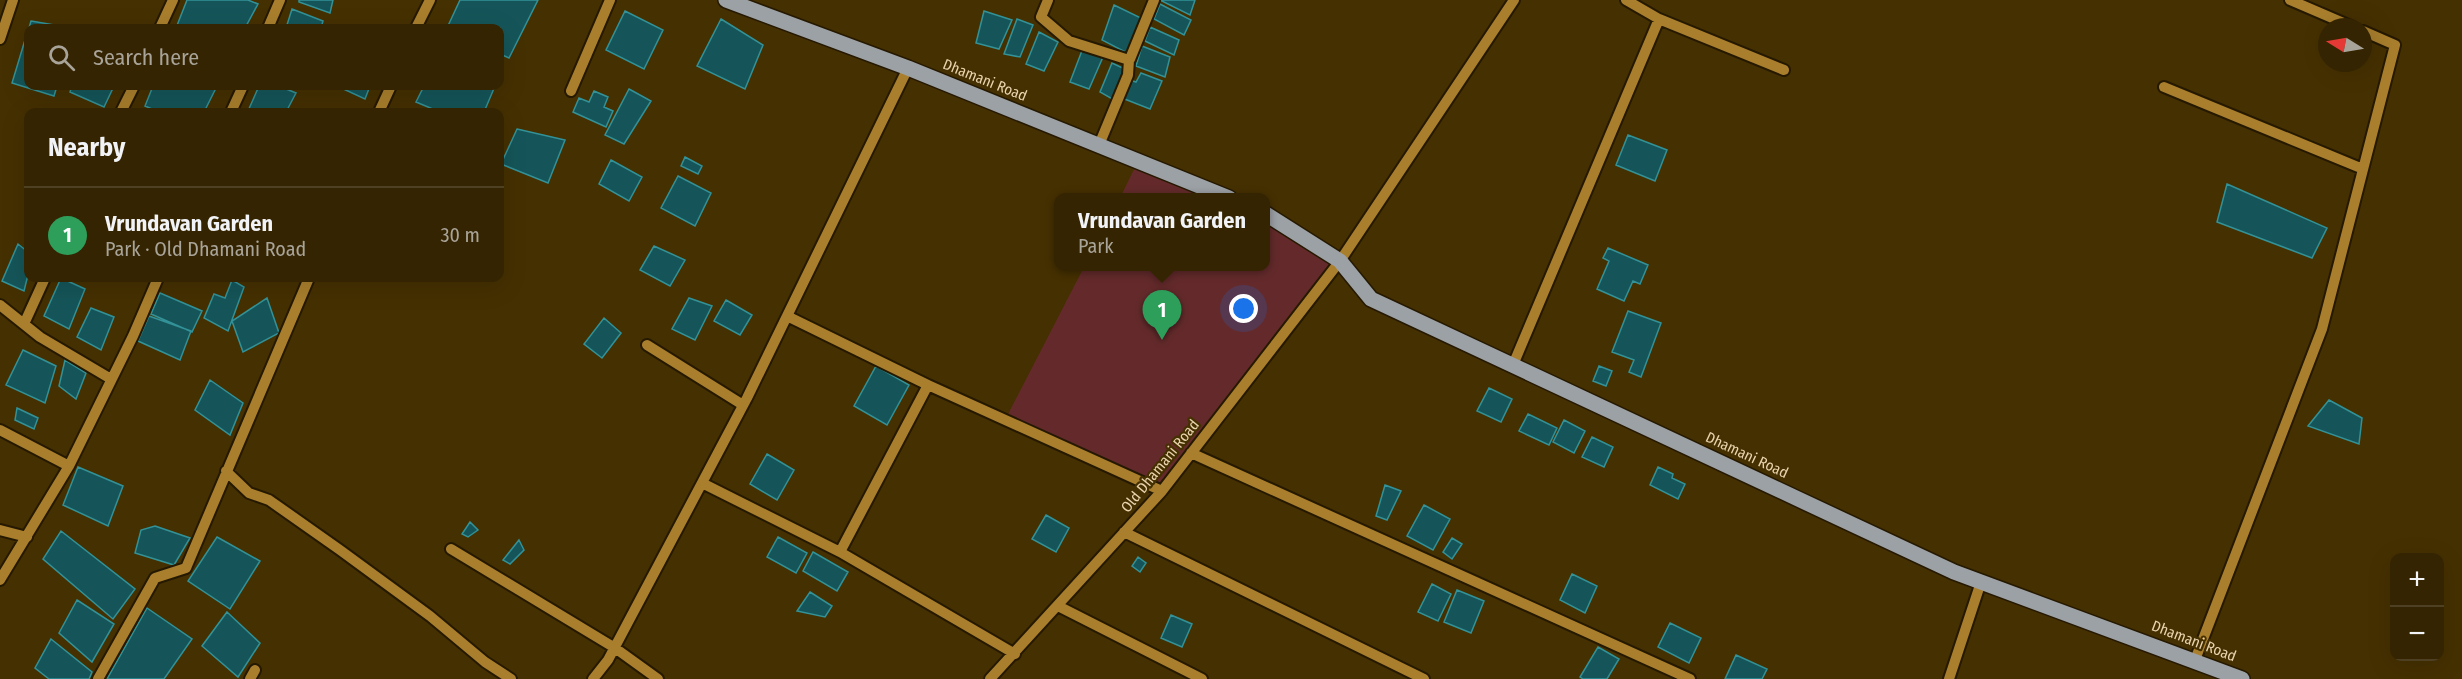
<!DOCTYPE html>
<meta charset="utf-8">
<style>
:root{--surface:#342401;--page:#3c2c0b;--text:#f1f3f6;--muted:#a9a499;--line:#4e4123;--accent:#90b8fd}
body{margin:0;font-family:"Fira Sans Condensed",sans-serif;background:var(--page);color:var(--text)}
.controls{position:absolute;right:18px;bottom:18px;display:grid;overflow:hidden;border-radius:12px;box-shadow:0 6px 24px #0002}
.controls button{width:54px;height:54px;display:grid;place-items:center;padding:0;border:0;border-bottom:2px solid var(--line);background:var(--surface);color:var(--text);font:30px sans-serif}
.compass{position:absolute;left:2318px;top:18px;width:54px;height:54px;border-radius:50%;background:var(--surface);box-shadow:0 6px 24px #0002;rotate:281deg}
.you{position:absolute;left:1244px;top:309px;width:21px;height:21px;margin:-15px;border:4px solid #fff;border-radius:50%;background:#1a73e8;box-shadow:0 0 0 9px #1a73e833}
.badge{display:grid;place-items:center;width:39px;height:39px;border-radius:50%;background:var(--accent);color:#fff;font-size:20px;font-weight:700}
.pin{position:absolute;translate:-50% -50px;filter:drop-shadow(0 2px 3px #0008)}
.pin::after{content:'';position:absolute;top:32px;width:21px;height:18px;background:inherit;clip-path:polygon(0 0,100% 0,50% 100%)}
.popup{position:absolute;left:1054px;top:193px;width:216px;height:78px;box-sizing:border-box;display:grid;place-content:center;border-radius:12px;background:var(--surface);filter:drop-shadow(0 2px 4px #0005);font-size:20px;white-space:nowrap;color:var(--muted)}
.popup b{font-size:22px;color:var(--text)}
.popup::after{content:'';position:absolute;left:50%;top:100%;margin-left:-12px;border:12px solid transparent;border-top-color:var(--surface)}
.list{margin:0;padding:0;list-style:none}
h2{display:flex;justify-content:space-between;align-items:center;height:78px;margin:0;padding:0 24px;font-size:26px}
h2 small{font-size:20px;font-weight:400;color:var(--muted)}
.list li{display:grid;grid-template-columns:39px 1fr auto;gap:18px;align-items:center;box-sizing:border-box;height:96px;padding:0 24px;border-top:2px solid var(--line)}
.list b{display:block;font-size:22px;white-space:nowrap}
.list p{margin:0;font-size:20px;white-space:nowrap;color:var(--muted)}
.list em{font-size:20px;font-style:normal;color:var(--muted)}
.icon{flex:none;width:33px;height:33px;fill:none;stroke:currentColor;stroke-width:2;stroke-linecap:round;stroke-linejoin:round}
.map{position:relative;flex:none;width:2462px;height:679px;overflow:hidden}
.search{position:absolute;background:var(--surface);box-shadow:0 6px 24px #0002;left:24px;top:24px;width:480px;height:66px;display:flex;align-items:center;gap:15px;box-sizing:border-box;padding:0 21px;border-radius:12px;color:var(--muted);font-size:22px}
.panel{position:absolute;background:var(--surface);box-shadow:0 6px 24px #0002;left:24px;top:108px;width:480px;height:174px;border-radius:12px}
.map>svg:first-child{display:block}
</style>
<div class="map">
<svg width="2462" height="679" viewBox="0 0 2462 679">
<rect width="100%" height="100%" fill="#453001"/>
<path fill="#642a2b" d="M1138,161L1212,198H1120Z
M1266,224L1340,261L1162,491L1005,420L1084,267L1266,266Z"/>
<path fill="#155559" stroke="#329298" stroke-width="1.5" d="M187,0H248L258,4L245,28H176Z
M299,0H333L330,13L299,2Z
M460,0H538L509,58L500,54V28H447Z
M1160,0H1195L1190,15Z
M1160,4L1191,20L1184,35L1154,19Z
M1114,5L1143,19L1129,54L1102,40Z
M292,9L323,21L321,28H286Z
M625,11L663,30L644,69L606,50Z
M984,11L1012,20L999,49L976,43Z
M721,19L763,45L745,89L697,66Z
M1017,19L1033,25L1020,57L1004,54Z
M31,21L72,28H29Z
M1150,27L1179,40L1174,55L1145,41Z
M28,30V86H57L54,96L12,83Z
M1039,32L1058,42L1044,71L1026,64Z
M1142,46L1170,57L1165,77L1136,66Z
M1083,48L1103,57L1089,89L1070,82Z
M1112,63L1127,70L1114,100L1100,92Z
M1141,73L1162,81L1150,109L1122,98L1130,80L1136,82Z
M72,86H114L104,107L70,92Z
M153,86H217L204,112H159L145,106Z
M259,86H279L296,93L286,112L248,111Z
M337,86H370L365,99Z
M424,86H495L484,112H440L416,102Z
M629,89L651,101L624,144L605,135Z
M594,91L608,97L604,107L613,111L606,127L573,112L579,98L589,102Z
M517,129L565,140L548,183L501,164Z
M1628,135L1667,150L1655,181L1616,165Z
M685,157L702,166L698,174L681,166Z
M611,160L642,177L629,201L599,184Z
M678,176L711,193L695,226L661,208Z
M2227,184L2327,228L2312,258L2217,222Z
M18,244L28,252V275L24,291L2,281Z
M654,246L685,260L670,286L640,270Z
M1608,248L1648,265L1640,284L1633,281L1624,301L1597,289L1609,261L1603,258Z
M61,278L85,289L69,329L44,316Z
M232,280L244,287L228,331L204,318L214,294L225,298Z
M160,293L202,311L192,332L151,314Z
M267,298L279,333L243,352L232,321Z
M689,298L712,306L695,340L672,329Z
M726,300L752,315L740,335L714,321Z
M91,308L114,317L101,350L77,337Z
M1628,311L1661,323L1641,377L1629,372L1634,360L1612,352Z
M149,316L191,331L180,360L138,341Z
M604,318L621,333L602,358L584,344Z
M23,350L56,366L45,403L6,385Z
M65,360L86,373L76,399L59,386Z
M876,366L909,385L887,425L854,406Z
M1599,366L1612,371L1606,386L1593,381Z
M210,380L243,403L230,435L195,410Z
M1489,388L1512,399L1501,422L1477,411Z
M2329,400L2362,418L2359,444L2308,426Z
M17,408L38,418L34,429L15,420Z
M1528,414L1557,428L1549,445L1519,431Z
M1564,420L1585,431L1574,453L1553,442Z
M1592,437L1613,447L1604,467L1582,457Z
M767,454L794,470L777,500L750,484Z
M78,467L123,486L108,526L63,505Z
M1658,467L1673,474L1672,478L1685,484L1678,499L1650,485Z
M1385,485L1401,491L1387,520L1376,516Z
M1424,505L1450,519L1433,550L1407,536Z
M1046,515L1069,528L1056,552L1032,539Z
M470,522L478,530L468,537L462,534Z
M155,526L190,538L174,565L135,553L141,530Z
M61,531L135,589L113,619L43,559Z
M217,537L260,561L230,609L188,581Z
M778,537L807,553L796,573L767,557Z
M1452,538L1462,544L1452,559L1443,552Z
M519,540L524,550L510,564L503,560Z
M813,552L848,572L837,591L803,571Z
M1138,557L1146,563L1140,572L1132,566Z
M1572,574L1597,586L1585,613L1560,600Z
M1432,584L1451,594L1438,621L1418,612Z
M1457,590L1484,601L1471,633L1444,622Z
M810,592L832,606L825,617L797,611Z
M77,600L114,624L92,662L59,633Z
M147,608L192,639L164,679H107Z
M227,612L260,643L238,677L202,646Z
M1171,615L1192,624L1182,647L1161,638Z
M1670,623L1701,638L1689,663L1658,647Z
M51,639L92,672L89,679H49L35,668Z
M1598,647L1619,659L1607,679H1583L1580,677Z
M1736,655L1767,669L1762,679H1725Z"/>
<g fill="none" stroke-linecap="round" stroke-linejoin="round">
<defs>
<path id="minor" d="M1048,0L1041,17L1069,41L1129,60L1128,75L1099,145
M2290,0L2353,27
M1659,19L1784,70
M160,28L173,0
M268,28L280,0
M416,28L430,0
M0,39L13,0
M1130,59L1154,0
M2164,87L2363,169
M571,91L610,0
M121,112L134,86
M231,112L243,86
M379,112L391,86
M0,305L40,337L111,379
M787,316L928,385L1162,491
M24,324L45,278
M647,345L743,405
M1513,365L1659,19L1626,0
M0,430L69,466
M1191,453L1690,679
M226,471L249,493L269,500L340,550L430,616L485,662L511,679
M702,483L840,552L928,385
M0,530L27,537
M1124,532L1424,679
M451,549L615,648L658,679
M840,552L1015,654
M0,580L69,466L133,336L158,278
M1058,606L1202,679
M2195,660L2322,329L2395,45L2363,31
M98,679L155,578L186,568L309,278
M250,679L255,670
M593,679L608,660L747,398L908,68
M990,679L1162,491L1340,261L1514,0
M1949,679L1981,582"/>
<path id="major" d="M726,0L908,68L1229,198
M1266,214L1340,261L1371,299L1954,572L2242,679"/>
</defs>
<use href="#minor" stroke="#261901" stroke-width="14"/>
<use href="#major" stroke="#261901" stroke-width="18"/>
<use href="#minor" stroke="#a97f2d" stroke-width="10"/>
<use href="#major" stroke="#9ca1a6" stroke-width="15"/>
</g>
<g text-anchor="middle" stroke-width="4.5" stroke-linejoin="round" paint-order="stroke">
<g font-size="15" fill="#e9d3ae" stroke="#453001">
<text transform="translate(985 80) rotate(22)" y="5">Dhamani Road</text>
<text transform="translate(1747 455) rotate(25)" y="5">Dhamani Road</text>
<text transform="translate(1160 466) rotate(-51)" y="5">Old Dhamani Road</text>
<text transform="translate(2194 641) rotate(21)" y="5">Dhamani Road</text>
</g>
</g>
</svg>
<div class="controls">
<button>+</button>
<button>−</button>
</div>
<svg class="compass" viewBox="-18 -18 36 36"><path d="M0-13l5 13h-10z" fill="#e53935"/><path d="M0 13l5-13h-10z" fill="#a9a499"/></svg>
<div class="you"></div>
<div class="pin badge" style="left:1162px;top:340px;background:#2e9e5b">1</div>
<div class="popup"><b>Vrundavan Garden</b>Park</div>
<div class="search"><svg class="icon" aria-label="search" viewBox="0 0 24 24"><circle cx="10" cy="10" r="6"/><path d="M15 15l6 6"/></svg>Search here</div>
<section class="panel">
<h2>Nearby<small></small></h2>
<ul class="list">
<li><span class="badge" style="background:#2e9e5b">1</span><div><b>Vrundavan Garden</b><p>Park · Old Dhamani Road</p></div><em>30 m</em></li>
</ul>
</section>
</div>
